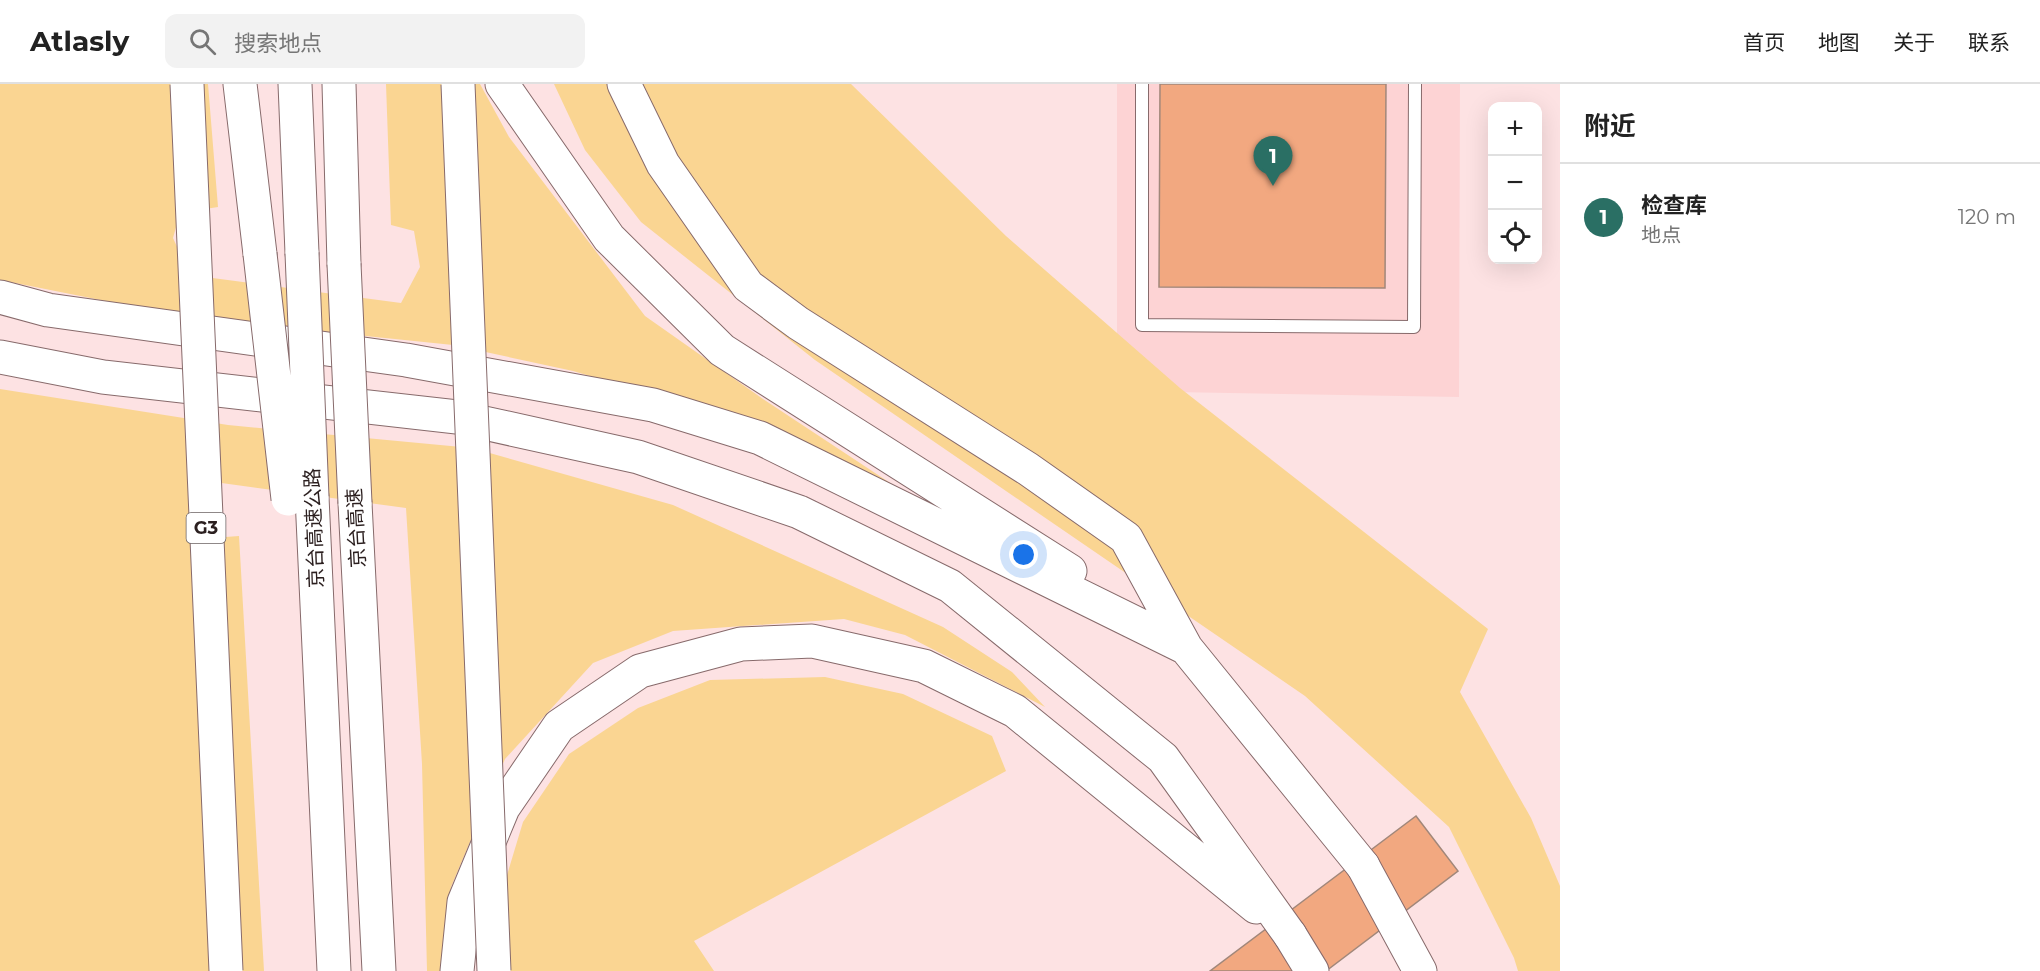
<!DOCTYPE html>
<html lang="zh">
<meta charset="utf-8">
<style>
:root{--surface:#fff;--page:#f2f2f2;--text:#222;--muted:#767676;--line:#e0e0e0;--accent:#2a6f64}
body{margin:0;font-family:Montserrat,"Noto Sans SC",sans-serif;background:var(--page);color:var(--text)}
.controls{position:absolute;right:18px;top:18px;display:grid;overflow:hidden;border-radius:12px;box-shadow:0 6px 24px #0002}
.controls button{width:54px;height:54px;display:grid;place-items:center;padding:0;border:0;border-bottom:2px solid var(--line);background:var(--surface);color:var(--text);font:30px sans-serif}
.you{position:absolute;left:1024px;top:471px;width:21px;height:21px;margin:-15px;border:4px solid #fff;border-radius:50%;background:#1a73e8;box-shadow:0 0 0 9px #1a73e833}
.badge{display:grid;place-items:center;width:39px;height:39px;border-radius:50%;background:var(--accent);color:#fff;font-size:20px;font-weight:700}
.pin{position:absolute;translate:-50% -50px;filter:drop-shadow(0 2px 3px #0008)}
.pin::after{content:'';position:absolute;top:32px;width:21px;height:18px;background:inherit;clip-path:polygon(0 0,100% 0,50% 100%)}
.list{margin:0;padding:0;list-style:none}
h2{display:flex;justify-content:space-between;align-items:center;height:78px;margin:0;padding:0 24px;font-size:26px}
h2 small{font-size:20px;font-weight:400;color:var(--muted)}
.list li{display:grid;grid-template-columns:39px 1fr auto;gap:18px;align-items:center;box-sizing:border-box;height:108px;padding:0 24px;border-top:2px solid var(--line)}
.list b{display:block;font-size:22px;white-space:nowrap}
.list p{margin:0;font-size:20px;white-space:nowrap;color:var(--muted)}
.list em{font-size:20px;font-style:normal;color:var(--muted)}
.icon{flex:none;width:33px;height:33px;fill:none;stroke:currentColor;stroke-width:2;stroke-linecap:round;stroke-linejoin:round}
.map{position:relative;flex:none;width:1560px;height:887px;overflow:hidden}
header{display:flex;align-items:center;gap:36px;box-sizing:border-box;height:84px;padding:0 30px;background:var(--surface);border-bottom:2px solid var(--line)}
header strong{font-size:28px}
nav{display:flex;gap:33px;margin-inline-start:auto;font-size:21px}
.search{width:420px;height:54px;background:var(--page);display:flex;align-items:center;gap:15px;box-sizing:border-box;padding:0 21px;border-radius:12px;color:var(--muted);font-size:22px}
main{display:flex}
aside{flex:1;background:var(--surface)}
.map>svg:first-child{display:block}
</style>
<header>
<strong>Atlasly</strong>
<div class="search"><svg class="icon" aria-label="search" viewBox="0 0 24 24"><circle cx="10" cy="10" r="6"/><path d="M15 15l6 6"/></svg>搜索地点</div>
<nav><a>首页</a><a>地图</a><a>关于</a><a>联系</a></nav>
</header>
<main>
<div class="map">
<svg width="1560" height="887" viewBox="0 0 1560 887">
<rect width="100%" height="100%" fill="#fde2e3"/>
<path fill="#fdd3d4" d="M1117,0H1460L1459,313L1117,307Z"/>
<path fill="#fad592" d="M0,0H208L218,123L180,129L173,154L190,191L401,219L420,183L414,147L391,141L386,0H480L509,53L645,232L763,315L919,418L713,328L573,287L453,261L191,234L0,196Z
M554,0H851L1006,152L1180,304L1488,545L1460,608L1531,734L1560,802V887H1518L1514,874L1449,743L1305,612L815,276L641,138L585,66Z
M0,305L228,341L472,364L673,421L943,543L1012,588L1045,623L905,551L844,535L673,547L593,579L505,675L451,803L441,887H427L422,680L406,424L207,397L199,455L239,452L264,887H0Z
M825,593L903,610L992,652L1006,687L694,857L714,887H487L492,841L523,738L569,670L638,624L710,596Z"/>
<path fill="#f2a880" stroke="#a1877a" stroke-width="1.5" d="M1160,0H1386L1385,204L1159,203Z
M1416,732L1458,787L1326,887H1210Z"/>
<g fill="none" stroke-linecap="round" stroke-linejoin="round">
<defs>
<path id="service" d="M1142,0V241L1414,243L1415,0"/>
<path id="trunk" d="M1363,782L1420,887
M1290,851L1312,887"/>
<path id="motorway" d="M240,0L260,170
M295,0L302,169
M339,0L344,180
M502,0L609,154L722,266L1070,487
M624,0L663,80L748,202L798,239L1028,385L1126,454L1186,564L1363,782
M0,213L48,226L406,276L653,321L760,354L1186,564
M0,273L103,293L457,333L638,373L799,428L950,502L1163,674L1290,851
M312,413L334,887
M355,419L379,887
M457,887L464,818L503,724L559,642L640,587L741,560L812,557L924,582L1015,627L1256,823"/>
</defs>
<use href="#service" stroke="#876a6b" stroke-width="14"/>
<use href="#trunk" stroke="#876a6b" stroke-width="35"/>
<use href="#motorway" stroke="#876a6b" stroke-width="35"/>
<use href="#service" stroke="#fff" stroke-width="12"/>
<use href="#trunk" stroke="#fff" stroke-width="33"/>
<use href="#motorway" stroke="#fff" stroke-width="33"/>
<defs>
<path id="motorway-bridge" d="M187,0L226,887
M458,0L494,887
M302,169L312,413
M260,170L288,415
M344,180L355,419"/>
</defs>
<use href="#motorway-bridge" stroke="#876a6b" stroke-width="35" stroke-linecap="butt"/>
<use href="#motorway-bridge" stroke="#fff" stroke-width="33"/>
</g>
<g text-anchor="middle" stroke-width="4.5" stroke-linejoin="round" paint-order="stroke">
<rect fill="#fff" stroke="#6b6262" stroke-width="1.5" x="186.5" y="429" width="39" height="30" rx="4.5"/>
<g font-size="18" font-weight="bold" fill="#2b1f1f">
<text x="206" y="450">G3</text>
</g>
<g font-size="20" fill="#2b1f1f" stroke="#fff">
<text transform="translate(314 444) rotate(-92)" y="7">京台高速公路</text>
<text transform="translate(356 444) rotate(-93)" y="7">京台高速</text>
</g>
</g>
</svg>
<div class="controls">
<button>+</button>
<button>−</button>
<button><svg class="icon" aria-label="locate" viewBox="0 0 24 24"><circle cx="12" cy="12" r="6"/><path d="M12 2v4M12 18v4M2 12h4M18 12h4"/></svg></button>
</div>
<div class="you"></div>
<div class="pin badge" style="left:1273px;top:102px">1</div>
</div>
<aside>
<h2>附近<small></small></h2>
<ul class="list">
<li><span class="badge">1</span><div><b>检查库</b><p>地点</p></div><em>120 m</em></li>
</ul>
</aside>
</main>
